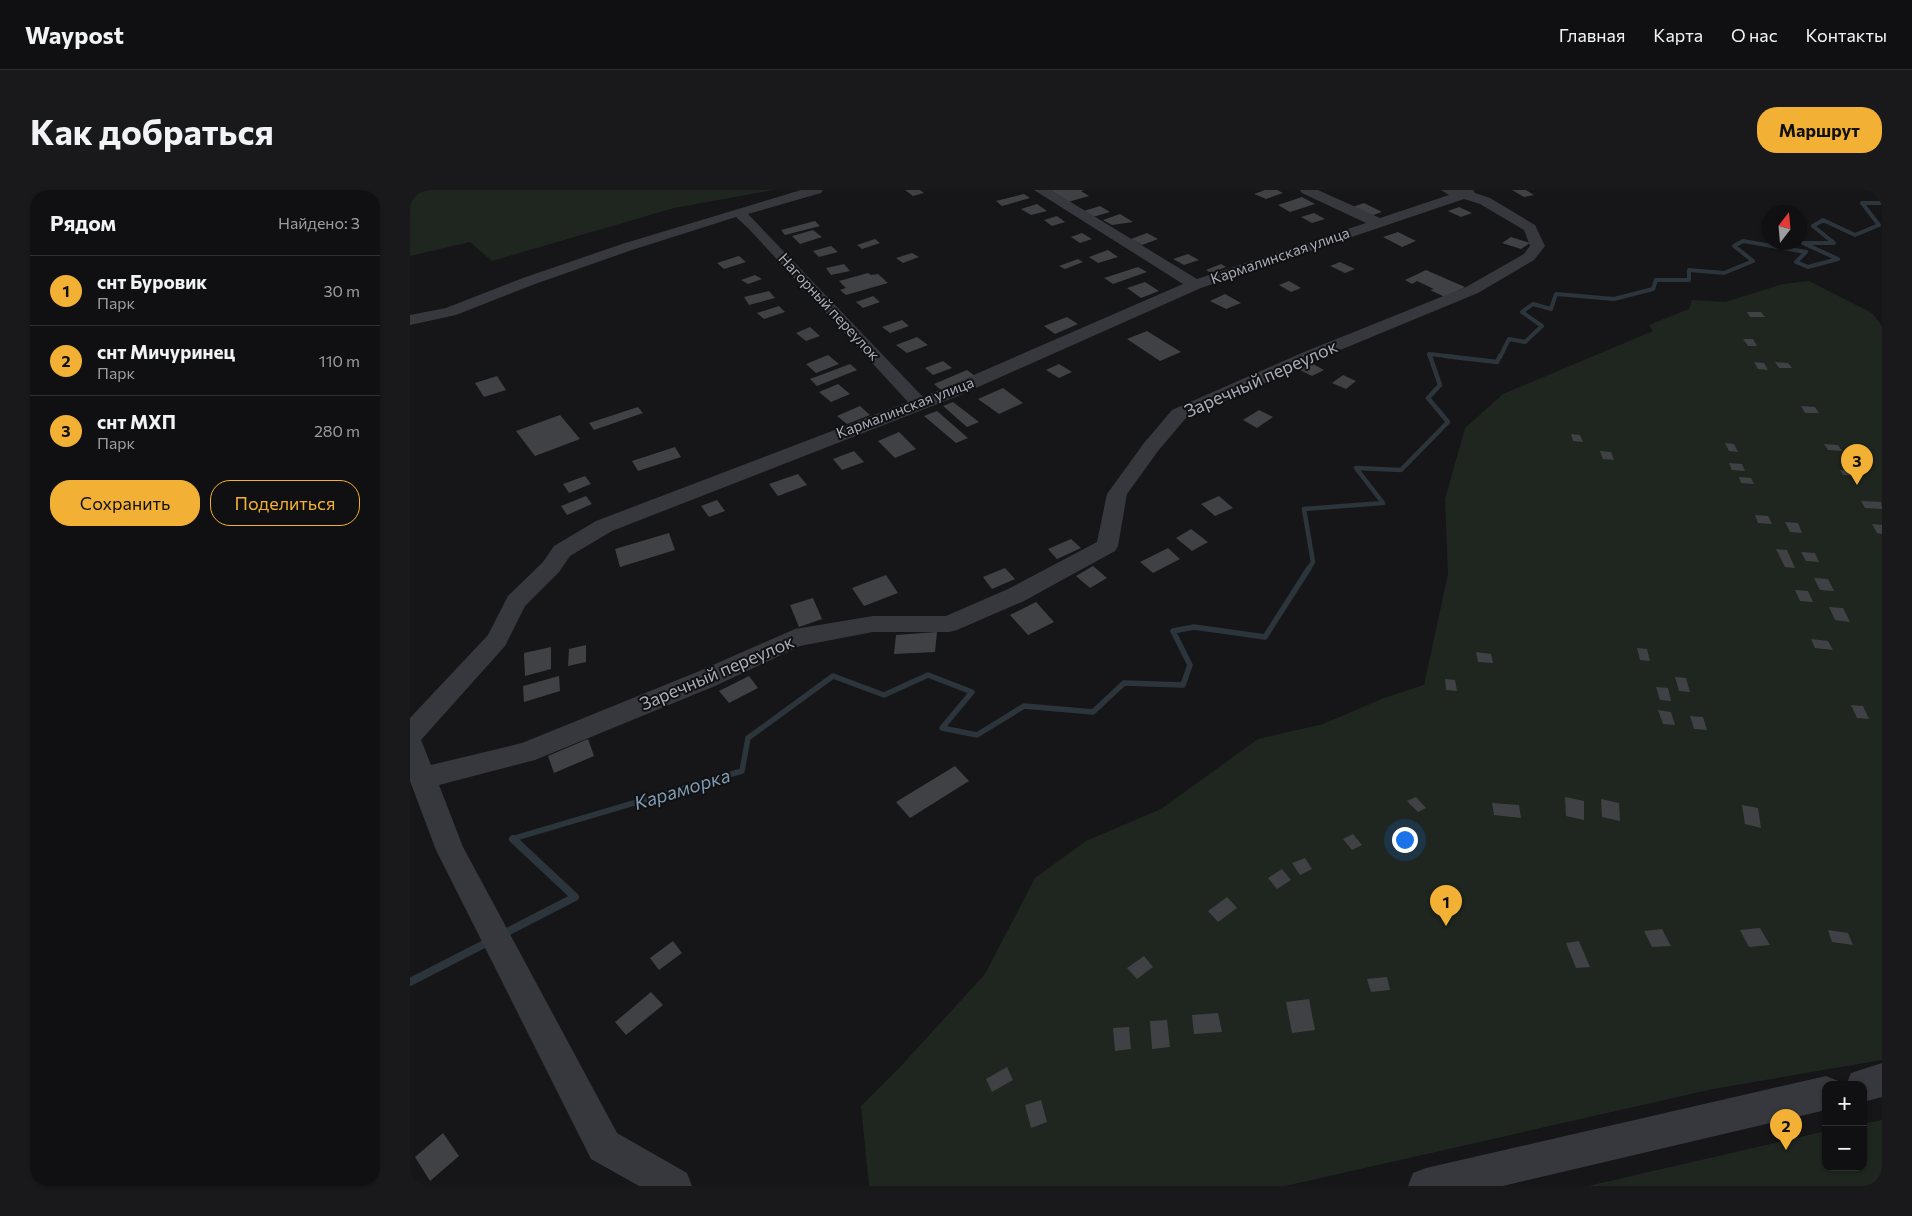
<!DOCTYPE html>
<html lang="ru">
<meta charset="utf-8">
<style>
:root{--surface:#101012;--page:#19191b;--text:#f1f3f6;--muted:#9c9d9f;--line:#303032;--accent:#f2b134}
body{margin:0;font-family:Commissioner,sans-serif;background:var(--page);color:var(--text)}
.controls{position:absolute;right:15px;bottom:15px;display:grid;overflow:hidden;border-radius:10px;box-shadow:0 1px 4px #0004}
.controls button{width:45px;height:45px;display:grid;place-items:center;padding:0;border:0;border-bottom:1px solid var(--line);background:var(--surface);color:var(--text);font:25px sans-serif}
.compass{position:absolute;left:1352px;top:15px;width:45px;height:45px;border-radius:50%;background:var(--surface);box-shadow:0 1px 4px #0004;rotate:16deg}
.you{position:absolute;left:994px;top:649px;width:18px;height:18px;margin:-12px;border:4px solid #fff;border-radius:50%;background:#1a73e8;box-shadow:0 0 0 8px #1a73e833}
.badge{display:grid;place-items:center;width:32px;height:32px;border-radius:50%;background:var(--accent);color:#111;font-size:16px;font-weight:700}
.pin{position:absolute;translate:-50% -41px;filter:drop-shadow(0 1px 2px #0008)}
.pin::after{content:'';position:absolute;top:26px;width:18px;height:15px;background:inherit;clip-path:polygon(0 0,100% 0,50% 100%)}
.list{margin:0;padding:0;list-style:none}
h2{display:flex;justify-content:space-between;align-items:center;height:65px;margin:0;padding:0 20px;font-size:21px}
h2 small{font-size:16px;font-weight:400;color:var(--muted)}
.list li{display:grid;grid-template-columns:32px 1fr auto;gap:15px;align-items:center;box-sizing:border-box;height:70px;padding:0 20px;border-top:1px solid var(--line)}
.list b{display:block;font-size:19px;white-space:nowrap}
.list p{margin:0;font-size:16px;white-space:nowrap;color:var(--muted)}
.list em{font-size:16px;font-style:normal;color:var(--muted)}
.actions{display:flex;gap:10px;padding:15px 20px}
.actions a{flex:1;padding:11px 0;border:1px solid var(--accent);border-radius:20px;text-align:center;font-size:18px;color:var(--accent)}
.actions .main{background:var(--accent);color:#111}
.map{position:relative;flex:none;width:1472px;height:996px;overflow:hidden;border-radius:20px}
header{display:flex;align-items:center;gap:30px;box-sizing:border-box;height:70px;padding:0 25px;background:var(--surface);border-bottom:1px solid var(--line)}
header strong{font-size:24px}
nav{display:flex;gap:28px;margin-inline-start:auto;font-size:18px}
.intro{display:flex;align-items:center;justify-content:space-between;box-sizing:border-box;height:120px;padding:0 30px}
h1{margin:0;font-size:35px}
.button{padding:12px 22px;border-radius:20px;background:var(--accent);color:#111;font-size:18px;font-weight:700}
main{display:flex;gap:30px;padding:0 30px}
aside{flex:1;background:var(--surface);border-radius:20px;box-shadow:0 1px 4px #0004}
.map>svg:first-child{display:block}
</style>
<header>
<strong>Waypost</strong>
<nav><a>Главная</a><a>Карта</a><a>О нас</a><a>Контакты</a></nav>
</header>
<div class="intro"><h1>Как добраться</h1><a class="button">Маршрут</a></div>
<main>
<aside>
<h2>Рядом<small>Найдено: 3</small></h2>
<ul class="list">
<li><span class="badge">1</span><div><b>снт Буровик</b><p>Парк</p></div><em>30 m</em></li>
<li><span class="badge">2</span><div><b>снт Мичуринец</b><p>Парк</p></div><em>110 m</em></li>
<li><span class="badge">3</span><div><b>снт МХП</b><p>Парк</p></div><em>280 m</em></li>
</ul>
<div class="actions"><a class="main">Сохранить</a><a>Поделиться</a></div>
</aside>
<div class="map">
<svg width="1472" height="996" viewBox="0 0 1472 996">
<rect width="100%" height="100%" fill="#161618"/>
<path fill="#1e261f" d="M0,0H363L264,18L82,71L60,52L0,66Z
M1399,91L1462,123L1472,136V870L1303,899L875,996H459L451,916L492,875L575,784L625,688L676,651L751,619L848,549L913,534L974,508L1014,495L1038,384L1035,309L1055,238L1093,204L1243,141L1239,135L1279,119L1282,110L1315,112L1373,94Z
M1472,930V996H1178L1416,941V977H1453V934Z"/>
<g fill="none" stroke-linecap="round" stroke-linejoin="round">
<path stroke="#2c353c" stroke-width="4" d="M1020,167L1019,164L1046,167
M1090,167L1099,149L1115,152L1132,136L1112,122L1123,114L1141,119L1146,104L1204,109L1243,99L1246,90H1279V80L1314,83L1343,71L1324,56L1333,51L1396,62L1386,72L1398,77L1428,69L1393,53H1424L1403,36L1413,30L1445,45L1469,35L1452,13H1472"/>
<path stroke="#2c353c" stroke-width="4.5" d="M1035,166L1087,172L1090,166
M898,380L903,372L894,319L973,313L946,278L991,280L1038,232L1018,208L1030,195L1020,166"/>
<path stroke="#2c353c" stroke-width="5.5" d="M104,651L102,649L332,581L338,548L423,486L474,505L518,485L562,502L532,538L567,545L614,516L683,522L714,493L773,495L780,475L763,441L784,437L855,447L899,378"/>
<path stroke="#2c353c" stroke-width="8" d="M93,744L165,707L103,649
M0,792L78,752"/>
</g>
<path fill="#404145" d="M495,0H510L514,3L503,6Z
M636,0H674L671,1L679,6L658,12Z
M855,0H867L873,3L856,9L844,4Z
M1102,0H1116L1124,5L1114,7Z
M614,4L620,8L592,16L586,11Z
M892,7L905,14L880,22L868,15Z
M954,13L972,22L961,26L943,17Z
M627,14L637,21L621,25L611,19Z
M690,16L700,22L683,27L674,21Z
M1049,17L1062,23L1051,27L1038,21Z
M904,23L915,29L902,33L891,27Z
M710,24L723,32L702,35L693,30Z
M647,26L655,32L642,36L634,30Z
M405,31L410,36L375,45L371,40Z
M403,40L412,47L390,54L382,46Z
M988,42L1006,51L992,57L973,47Z
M672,43L682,49L670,53L661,47Z
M737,43L748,49L732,55L721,49Z
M1101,47L1120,53L1111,59L1092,53Z
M465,49L470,53L452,59L447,55Z
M421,56L428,62L409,67L403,61Z
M698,60L708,67L688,73L679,67Z
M502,63L509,67L493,73L486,68Z
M778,64L789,70L774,75L763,69Z
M329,66L336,72L314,79L307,73Z
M668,69L673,72L655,79L649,76Z
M930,72L945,79L935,83L920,76Z
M434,74L440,81L421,85L416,78Z
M811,74L816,77L801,83L796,80Z
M728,77L737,82L703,94L694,88Z
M1016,80L1055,97L1035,107L1020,100L1024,99L1007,91L1002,94L995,90Z
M458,83L461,85L468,84L478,93L436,105L430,100L436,98L429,91Z
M345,85L352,89L338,94L331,90Z
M879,91L891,98L881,102L869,95Z
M735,92L749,101L731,108L717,98Z
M359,101L365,108L339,115L334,107Z
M815,104L831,113L816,119L800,111Z
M463,106L470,112L453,118L446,112Z
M369,116L375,122L354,129L347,123Z
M1337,122H1351L1355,127H1340Z
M657,127L668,134L645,144L634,136Z
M492,130L499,136L480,143L472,137Z
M400,137L410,146L396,151L386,143Z
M737,141L771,162L750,171L717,149Z
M507,147L518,155L497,163L486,155Z
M1333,149H1343L1347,156H1338Z
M418,165L429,174L406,183L396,174Z
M533,171L542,178L523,185L515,178Z
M1344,172L1354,173L1358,180L1348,179Z
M1365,172L1378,173L1382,178H1369Z
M901,173L914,180L902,186L888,179Z
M440,174L447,180L407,196L400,189Z
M649,174L662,182L649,188L636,180Z
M557,180L565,186L532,201L524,194Z
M933,185L946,191L936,199L922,193Z
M87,186L96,200L74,207L65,193Z
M428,194L440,204L421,212L409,202Z
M593,198L613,213L589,224L568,209Z
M543,212L569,232L557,237L533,216Z
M450,216L460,225L437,234L427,226Z
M1391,216L1405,217L1409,223H1395Z
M228,217L233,223L184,240L179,233Z
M849,220L863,227L847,238L833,230Z
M527,221L558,248L546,253L514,226Z
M150,225L170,249L125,266L106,241Z
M489,242L506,259L485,268L468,251Z
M1161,244L1170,245L1173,252L1163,251Z
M1315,253L1324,254L1328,262L1319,261Z
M1414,254L1428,255L1432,261L1418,260Z
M265,257L271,267L228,281L222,271Z
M444,261L454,272L432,280L423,269Z
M1190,261L1201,262L1204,270L1193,269Z
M1319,273L1332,274L1335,281L1322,280Z
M1430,280L1443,281L1447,286L1433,285Z
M388,284L397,295L368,306L359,294Z
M175,286L181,294L159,303L153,294Z
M1329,287L1341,288L1344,294L1331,293Z
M176,306L182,314L157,325L151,316Z
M809,306L823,318L805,326L791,314Z
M307,310L315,321L299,327L291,316Z
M1451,311L1471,312L1472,319L1455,318Z
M1345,325L1358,326L1362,334L1348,333Z
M1375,332L1388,333L1392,343L1380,342Z
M1462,334L1472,335V344L1467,343Z
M781,339L798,352L782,361L766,348Z
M259,343L265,360L210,377L205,359Z
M661,349L671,358L647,369L638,359Z
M758,358L770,369L743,383L730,372Z
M1366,359L1377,360L1385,378L1375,377Z
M1391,362L1405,363L1409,372L1396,371Z
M683,376L697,388L680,398L666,386Z
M595,378L605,389L582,399L573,387Z
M476,385L488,403L454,416L442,398Z
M1404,388L1418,389L1424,401L1410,400Z
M1385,400L1398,401L1403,412L1390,411Z
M403,408L412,429L389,437L380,415Z
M626,412L644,432L618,445L600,425Z
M1419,417L1433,418L1440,432L1425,430Z
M527,442L525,462L484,464L486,445Z
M1401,449L1418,451L1423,460L1405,458Z
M176,455V472L158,476L159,459Z
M141,457V479L115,486L114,463Z
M1227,458L1237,459L1240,471L1230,470Z
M1066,462L1081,464L1083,473L1068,472Z
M149,486L150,501L114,512L113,496Z
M339,486L348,498L319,513L309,501Z
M1265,487L1276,488L1280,502L1269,501Z
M1035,489L1045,490L1047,501L1036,500Z
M1246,497L1258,498L1261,511L1250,510Z
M1441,515L1453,516L1459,529L1447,528Z
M1248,520L1261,522L1265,535L1253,534Z
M1280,526L1293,527L1297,540L1284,539Z
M178,549L184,566L144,583L138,566Z
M545,576L559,591L500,628L486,612Z
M1006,607L1016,618L1008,622L997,611Z
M1155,607L1174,611V630L1156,626Z
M1191,609L1209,613L1210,631L1192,627Z
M1082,613L1109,615L1111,628L1084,625Z
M1332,615L1348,618L1351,638L1335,634Z
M943,644L952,655L942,660L933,649Z
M895,668L902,679L890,685L882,673Z
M872,679L881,690L867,699L858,688Z
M817,707L827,718L808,732L798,721Z
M1350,738L1360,755L1339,757L1330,740Z
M1252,739L1261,756L1242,757L1234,741Z
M1418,740L1438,743L1443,755L1422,752Z
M263,751L272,763L249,780L240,768Z
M1169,751L1180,777L1166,778L1156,753Z
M734,766L743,777L727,789L717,778Z
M977,787L980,800L961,802L957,789Z
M241,802L253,815L216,845L205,832Z
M899,809L905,840L882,843L876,812Z
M808,823L812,842L784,844L782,825Z
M757,830L760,857L742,859L740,831Z
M719,837L721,859L705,861L703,838Z
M597,877L603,890L582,902L576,889Z
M631,910L637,932L621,938L615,915Z
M33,943L49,966L20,991L5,967Z"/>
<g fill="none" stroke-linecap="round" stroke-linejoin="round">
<path fill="#37383d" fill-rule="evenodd" d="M391,0H413L411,3L338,24L513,207L773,94L624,0H641L787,89L956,33L892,3L890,0H908L970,28L1039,5L1031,0H1063L1065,3L1080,8L1125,35L1135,56L1124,70L1068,103L906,170L776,228L748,261L717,304L708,356L705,361L614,411L547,440L539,442H463L390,456L305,496L125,570L29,595L53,657L207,943L277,983L282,996H229L181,969L26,660L0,591V528L78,445L98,406L133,372L144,356L186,331L498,212L339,39L326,27L222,60L125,94L46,125L0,135V125L36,118L113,88L212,54ZM1054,9L1070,14L1114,40L1120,56L1114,64L1056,97L894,162L762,220L734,253L697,304L687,352L598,399L536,426H463L385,439L287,482L112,553L21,575L11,550L95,456L115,416L149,382L160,366L202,341L548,206L791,98Z
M1472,873V907L1453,912V895H1436L1441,883Z
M1416,886L1428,891L1430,895H1416V920L1093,996H998L1003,983L1016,978Z"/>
</g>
<g text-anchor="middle" stroke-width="4" stroke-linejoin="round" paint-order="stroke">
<g font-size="15" fill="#a8adb8" stroke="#111113">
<text transform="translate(870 66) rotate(-19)" y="5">Кармалинская улица</text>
<text transform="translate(419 117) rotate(47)" y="5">Нагорный переулок</text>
<text transform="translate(495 218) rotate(-21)" y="5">Кармалинская улица</text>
</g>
<g font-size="18" fill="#a8adb8" stroke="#111113">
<text transform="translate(851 189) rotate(-24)" y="6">Заречный переулок</text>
<text transform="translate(307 483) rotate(-23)" y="6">Заречный переулок</text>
</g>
<g font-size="19" font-style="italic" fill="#7f9bb3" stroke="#111113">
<text transform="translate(272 599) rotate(-17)" y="7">Караморка</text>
</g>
</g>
</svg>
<div class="controls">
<button>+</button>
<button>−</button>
</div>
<svg class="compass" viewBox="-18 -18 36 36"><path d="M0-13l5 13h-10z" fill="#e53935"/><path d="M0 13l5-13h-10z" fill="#9c9d9f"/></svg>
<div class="you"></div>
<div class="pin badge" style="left:1036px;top:736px">1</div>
<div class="pin badge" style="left:1376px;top:960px">2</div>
<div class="pin badge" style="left:1447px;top:295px">3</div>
</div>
</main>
